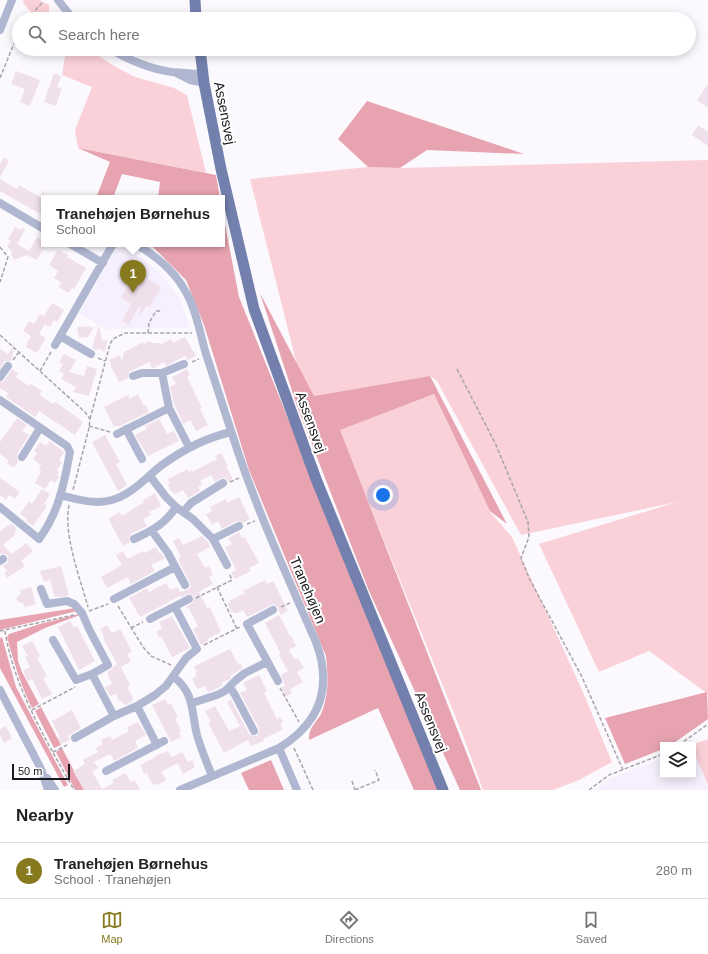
<!DOCTYPE html>
<meta charset="utf-8">
<style>
:root{--surface:#fff;--page:#f6f6f6;--text:#222;--muted:#767676;--line:#e0e0e0;--accent:#87791e}
body{margin:0;font-family:Arial,sans-serif;background:var(--page);color:var(--text)}
.controls{position:absolute;right:12px;bottom:12px;display:grid;overflow:hidden;border-radius:0px;box-shadow:0 2px 10px #0003}
.controls button{width:36px;height:36px;display:grid;place-items:center;padding:0;border:0;border-bottom:1px solid var(--line);background:var(--surface);color:var(--text);font:20px sans-serif}
.scale{position:absolute;left:12px;bottom:10px;width:58px;box-sizing:border-box;padding-left:4px;border:2px solid #1b181e;border-top:0;font-size:11px;line-height:14px;white-space:nowrap;color:#1b181e;-webkit-text-stroke:3px #fff;paint-order:stroke}
.you{position:absolute;left:383px;top:495px;width:14px;height:14px;margin:-10px;border:3px solid #fff;border-radius:50%;background:#1a73e8;box-shadow:0 0 0 6px #1a73e833}
.badge{display:grid;place-items:center;width:26px;height:26px;border-radius:50%;background:var(--accent);color:#fff;font-size:13px;font-weight:700}
.pin{position:absolute;translate:-50% -33px;filter:drop-shadow(0 1px 2px #0008)}
.pin::after{content:'';position:absolute;top:21px;width:14px;height:12px;background:inherit;clip-path:polygon(0 0,100% 0,50% 100%)}
.popup{position:absolute;left:41px;top:195px;width:184px;height:52px;box-sizing:border-box;display:grid;place-content:center;border-radius:0px;background:var(--surface);filter:drop-shadow(0 1px 3px #0005);font-size:13px;white-space:nowrap;color:var(--muted)}
.popup b{font-size:15px;color:var(--text)}
.popup::after{content:'';position:absolute;left:50%;top:100%;margin-left:-8px;border:8px solid transparent;border-top-color:var(--surface)}
.list{margin:0;padding:0;list-style:none}
h2{display:flex;justify-content:space-between;align-items:center;height:52px;margin:0;padding:0 16px;font-size:17px}
h2 small{font-size:13px;font-weight:400;color:var(--muted)}
.list li{display:grid;grid-template-columns:26px 1fr auto;gap:12px;align-items:center;box-sizing:border-box;height:56px;padding:0 16px;border-top:1px solid var(--line)}
.list b{display:block;font-size:15px;white-space:nowrap}
.list p{margin:0;font-size:13px;white-space:nowrap;color:var(--muted)}
.list em{font-size:13px;font-style:normal;color:var(--muted)}
.icon{flex:none;width:22px;height:22px;fill:none;stroke:currentColor;stroke-width:2;stroke-linecap:round;stroke-linejoin:round}
.map{position:relative;flex:none;width:708px;height:790px;overflow:hidden}
.search{position:absolute;background:var(--surface);box-shadow:0 2px 10px #0003;left:12px;right:12px;top:12px;height:44px;display:flex;align-items:center;gap:10px;box-sizing:border-box;padding:0 14px;border-radius:22px;color:var(--muted);font-size:15px}
.sheet{height:108px;background:var(--surface)}
nav{display:flex;justify-content:space-around;align-items:center;box-sizing:border-box;height:56px;border-top:1px solid var(--line);background:var(--surface);font-size:11px;color:var(--muted)}
nav a{display:grid;justify-items:center;gap:2px}
nav .on{color:var(--accent)}
.map>svg:first-child{display:block}
</style>
<div class="map">
<svg width="708" height="790" viewBox="0 0 708 790">
<rect width="100%" height="100%" fill="#fbf9fd"/>
<path fill="#f6f0fe" d="M122,247L145,260L164,277L179,298L185,312L189,328L110,329V331L79,314L116,248Z
M708,739V790H593L608,780L663,757V775H693V745H692Z"/>
<path fill="#fad1d8" d="M25,0H39L49,5V19H36L22,1Z
M59,49H88L116,67L135,77L174,88L187,95L206,173L78,148L75,130L92,87L62,75L65,56Z
M708,160V694L649,651L599,672L539,544L677,502L521,535L437,381L430,376L314,396L297,365L250,179L368,167L400,168Z
M434,394L491,513L512,537L582,690L612,762L579,780L553,790H483L462,733L339,430Z
M708,739V785L693,750V745H692Z"/>
<path fill="#e7a3b0" d="M367,101L524,154L427,150L400,168L368,167L338,139Z
M78,148L216,175L220,198H158L160,182L122,174L113,198H96L110,162Z
M222,209L239,297L438,790H414L378,708L309,740C309,724 319,722 323,709C329,690 328,676 326,656L249,470L204,325L186,280L150,244H222Z
M260,293L314,396L430,376L507,524L490,511L434,394L340,430L481,790H460L369,591L297,406Z
M75,608L77,611L0,630V620Z
M79,614L80,615L45,628L17,642L18,661L22,672L39,704L32,708C20,684 14,662 7,637L9,634L40,624Z
M2,637L16,687L68,785L64,787L0,668V638Z
M707,692L708,719L671,745H663V749L625,764L605,718Z
M41,707L61,745L54,748L35,711Z
M62,748L84,790H75L56,752Z
M271,760L284,790H249L241,773Z"/>
<path fill="#f0e0ec" d="M16,71L40,80L30,106L20,102L25,89L11,84Z
M54,73L61,76L57,87L62,88L56,106L44,102Z
M708,84V108L697,100Z
M698,125L708,132V146L692,135Z
M4,157L9,161L0,177V164Z
M0,179L17,189L19,185L40,197L44,190V216L0,191Z
M15,227L21,230L23,228L25,230L17,244L29,251L37,237L44,242V244H46L37,260L27,255L14,260L11,254L12,252L7,246L11,241L8,239Z
M58,250L68,255L67,257L86,268L74,289L72,288L69,293L58,287L62,283L54,278L58,271L49,265Z
M137,277L146,283L147,279L161,287L150,307L147,305L140,316V304L129,325L122,321L131,304L121,298L130,282L134,284Z
M52,303L64,310L57,322L54,320L50,327L45,324L39,334L46,338L37,353L26,347V345L31,336L23,331L29,321L34,324L40,314L44,316Z
M99,325L102,341L108,340L104,353L102,349L95,350L92,348Z
M90,326V328L94,327L88,337L79,338L77,327Z
M185,337L196,356L188,360L185,356L166,366L164,362L154,368H152L149,362L129,372L128,378L119,382L110,364L111,363L109,360L118,356H120L122,361L124,352L143,342L144,344L150,341L153,343H159L160,345L171,339L173,343Z
M15,343L12,358L10,361H5L0,368V349L8,354Z
M64,354L76,360L69,372L84,376L87,366L97,369L89,396L73,392L76,387L61,379L64,374L59,371L63,364L59,362Z
M12,369L18,373L16,377L29,386L31,384L36,387L42,391L40,394L41,396L53,404L55,402L60,405L83,422L75,435L39,411L35,417L6,397L8,393L0,388V382L4,381Z
M187,369L190,375L187,377L202,408L200,409L208,425L196,431L190,420L183,424L174,404L170,387L176,384L172,377Z
M138,394L144,406L146,405L149,412L118,427L117,425L114,427L104,407L128,395L130,399Z
M17,418L27,425L22,431L29,435L17,454V457L18,461L14,468L7,463L9,461L0,454V442Z
M159,419L167,434L174,431L179,441L148,456L135,435L147,429L145,426Z
M105,435L120,462L116,464L127,485L118,491L92,442Z
M50,441L64,452L59,460L62,462L57,470L59,472L57,475L59,477L55,483L51,480L45,489L35,483L41,471L39,469L41,465L33,459L37,453L34,451L40,442L46,446Z
M221,453L228,466L226,467L233,479L228,482L226,478H222L215,482L211,475L200,481L202,485L198,487L200,491L188,498L183,490L175,494L170,490L168,485L170,484L168,479L188,469L189,472L192,470V472L217,459L215,456Z
M0,478L20,492L15,499L9,495L6,500L0,495Z
M42,489L50,494L44,504L47,506L33,526L26,521L27,519L20,514L29,501L32,504Z
M155,493L161,506L149,512L151,515L143,519L147,526L131,534L129,538L130,542L123,546L110,522L109,518L120,512L122,516L144,502L143,500Z
M239,497L250,519L243,523L240,521H237L222,529L218,521L212,525L206,514L212,511L210,507L226,499L227,503Z
M12,524L16,528V530L14,532L16,534L3,545L12,554L26,543L33,551L21,561L25,566L7,578L4,573L7,571L3,566L8,562V558L6,554H0V532L8,525L9,526Z
M239,532L242,538L245,537L259,563L249,568L251,571L235,579L231,573L236,570L225,547L232,544L228,538Z
M202,536L208,542L210,547L197,554L205,568L209,566L213,575L209,577L213,584L199,592L207,608L210,607L221,632L207,639L208,641L201,645L193,629L198,626L189,608L187,609L186,607L194,602V597L192,595L189,594L181,597L180,596L140,617L129,598L147,588L149,592L166,583L170,590L177,587L180,592L188,590L191,586L190,583L178,559L181,557L173,541L179,538L183,545Z
M156,547L159,553H161L165,558L151,565L155,571L131,584L128,577L107,588L101,577L122,565L116,555L123,551L127,558H129L143,551L145,553Z
M61,566L69,596L55,597L50,580L44,582L40,571Z
M265,580L267,584L273,581L288,611L280,615L278,608L274,604L247,617L243,610L236,614L234,612L232,613L228,604L230,602L229,601L245,593L243,591Z
M31,587L36,604L25,607L23,603L19,602L16,599L17,597L21,594L20,590Z
M279,615L290,636L291,635L296,646L289,650L295,660L298,658L304,668L297,672L303,682L290,689L292,693L286,697L281,687L285,686L281,675L288,671L279,655L281,654L265,623Z
M172,616L190,648L172,657L161,636L159,637L156,632L162,628L159,622Z
M70,621L74,628L77,626L95,661L79,670L58,627Z
M107,625L112,633L120,629L132,652L127,654L131,661L121,667L130,685L127,687L133,698H132L133,701L125,705L120,700L119,701L116,694L110,696L105,687L112,684L107,673L117,664L103,638L104,637L100,629Z
M32,641L40,656L37,658L47,676L43,678L52,694L42,699L32,679L28,681L23,671L30,667L25,657L28,656L22,646Z
M230,649L238,664L240,663L243,668L230,676L231,677L230,679L221,683L223,685L214,690L208,692L205,686L197,689L192,679L197,676L195,673L197,672L194,667L195,666Z
M259,675L267,691L264,693L277,719L280,717L283,722L280,724L283,729L263,739L264,741L251,746L248,740L224,753L208,723L211,722L205,711L215,706L229,731L240,726L227,702L231,700L249,734L253,736H257L259,732V728L240,693L247,690L243,683Z
M165,699L168,705L171,703L178,717L175,718L181,731L179,732L181,737L171,742L152,705Z
M72,710L81,728L68,736L70,740L61,744L58,738L60,737L52,721Z
M138,722L146,735L135,741L138,748L114,761L110,754L94,762L98,768L92,771L102,789L114,783L112,780L125,773L131,782L135,780L140,790H84L73,771L85,764L83,760L98,752L96,748L103,744L101,740L110,736L112,740L129,731L127,727Z
M6,726L12,738L4,743L0,735V729Z
M168,751L172,757L182,752L188,762L192,760L195,767L183,774L178,763L161,772L166,780L157,785L156,783L153,785L146,772L144,774L140,765L156,757L155,756Z"/>
<g fill="none" stroke-linecap="round" stroke-linejoin="round">
<path stroke="#a7a5aa" stroke-width="1.5" stroke-dasharray="4 2" stroke-linecap="butt" d="M27,19L43,2
M0,78L19,31
M0,247L8,257L0,282
M148,333L149,323L156,311H162
M0,335L85,412L90,419L89,428L73,490
M98,358L105,361
M13,360L19,352
M192,362L199,359
M457,369L496,445L528,522L529,537L521,558L529,578L582,677L623,770
M40,371L51,352
M90,419L110,344L113,339L125,333H192
M89,426L110,432
M230,482L239,478
M69,505C63,534 80,578 88,607
M247,524L255,521
M217,587L237,629
M196,598L232,580L229,573
M118,606L143,647L151,656L171,665
M281,607L290,603
M89,611L108,604
M131,628L143,622
M0,631L74,615
M5,631C14,688 46,740 74,790
M204,645L240,627
M280,688L299,722
M32,710L75,687
M679,745L708,724
M294,748L313,790
M53,752L69,744
M352,781L355,790
M355,790L379,780L375,770
M589,790L609,775L663,754"/>
<path stroke="#b0b8d1" stroke-width="8" d="M58,0L73,19
M0,30L12,0
M110,49C129,60 150,69 172,72C182,73 192,73 203,75
M176,73L190,80L204,83
M0,203L44,229
M70,244L103,263
M135,244C157,256 175,271 187,294C197,312 200,334 206,354C216,385 226,416 236,446C258,513 288,578 316,642C333,688 320,723 279,748L180,790
M60,336L91,354
M55,345L113,244
M162,373L169,408L189,447
M133,376L142,373H162L184,364
M0,377L8,366
M0,400L67,446L70,452C64,484 59,512 39,539L0,507
M126,429L142,459
M117,434L169,408
M22,457L40,428
M150,476L166,497L176,507L193,519L213,539L227,565
M60,495C77,499 95,505 112,500C133,494 146,477 162,465C184,449 205,438 231,432
M184,511L191,503L223,483
M152,531L168,553L185,585
M134,539C152,531 166,523 176,507
M213,539L239,526
M0,561L3,559
M41,589L47,604L67,601L74,604L82,613L89,629L108,665L92,674L76,680L53,640
M114,599L175,567
M273,610L247,624L278,681
M150,619L189,599
M92,674L114,716
M174,677C195,694 191,711 197,735C201,749 207,763 212,776
M230,687L235,695L254,731
M0,690L41,769L48,790
M192,703L217,695L225,691L236,680L245,673L267,662
M137,706L157,745
M75,738L114,716L137,706L155,695L166,686L186,658L197,649L175,607
M279,748L297,790
M106,771L164,741
M47,778L55,790"/>
<path stroke="#7380ad" stroke-width="11" d="M195,0L196,19
M200,49L204,83L221,169L254,309L316,479L443,790"/>
</g>
<g text-anchor="middle" stroke-width="4" stroke-linejoin="round" paint-order="stroke">
<g font-size="14" fill="#1b181e" stroke="#fff">
<text transform="translate(225 113) rotate(79)" y="5">Assensvej</text>
<text transform="translate(311 422) rotate(70)" y="5">Assensvej</text>
<text transform="translate(308 590) rotate(67)" y="5">Tranehøjen</text>
<text transform="translate(431 722) rotate(68)" y="5">Assensvej</text>
</g>
</g>
</svg>
<div class="controls">
<button><svg class="icon" aria-label="layers" viewBox="0 0 24 24"><path d="M12 4l9 5-9 5-9-5zM3 14l9 5 9-5"/></svg></button>
</div>
<div class="scale">50 m</div>
<div class="you"></div>
<div class="pin badge" style="left:133px;top:293px">1</div>
<div class="popup"><b>Tranehøjen Børnehus</b>School</div>
<div class="search"><svg class="icon" aria-label="search" viewBox="0 0 24 24"><circle cx="10" cy="10" r="6"/><path d="M15 15l6 6"/></svg>Search here</div>
</div>
<section class="sheet">
<h2>Nearby<small></small></h2>
<ul class="list">
<li><span class="badge">1</span><div><b>Tranehøjen Børnehus</b><p>School · Tranehøjen</p></div><em>280 m</em></li>
</ul>
</section>
<nav>
<a class="on"><svg class="icon" aria-label="map" viewBox="0 0 24 24"><path d="M3 6l6-2 6 2 6-2v14l-6 2-6-2-6 2zM9 4v14M15 6v14"/></svg>Map</a>
<a><svg class="icon" aria-label="directions" viewBox="0 0 24 24"><path d="M12 3l9 9-9 9-9-9zM9 14v-3h6M13 9l2 2-2 2"/></svg>Directions</a>
<a><svg class="icon" aria-label="saved" viewBox="0 0 24 24"><path d="M7 4h10v16l-5-4-5 4z"/></svg>Saved</a>
</nav>
